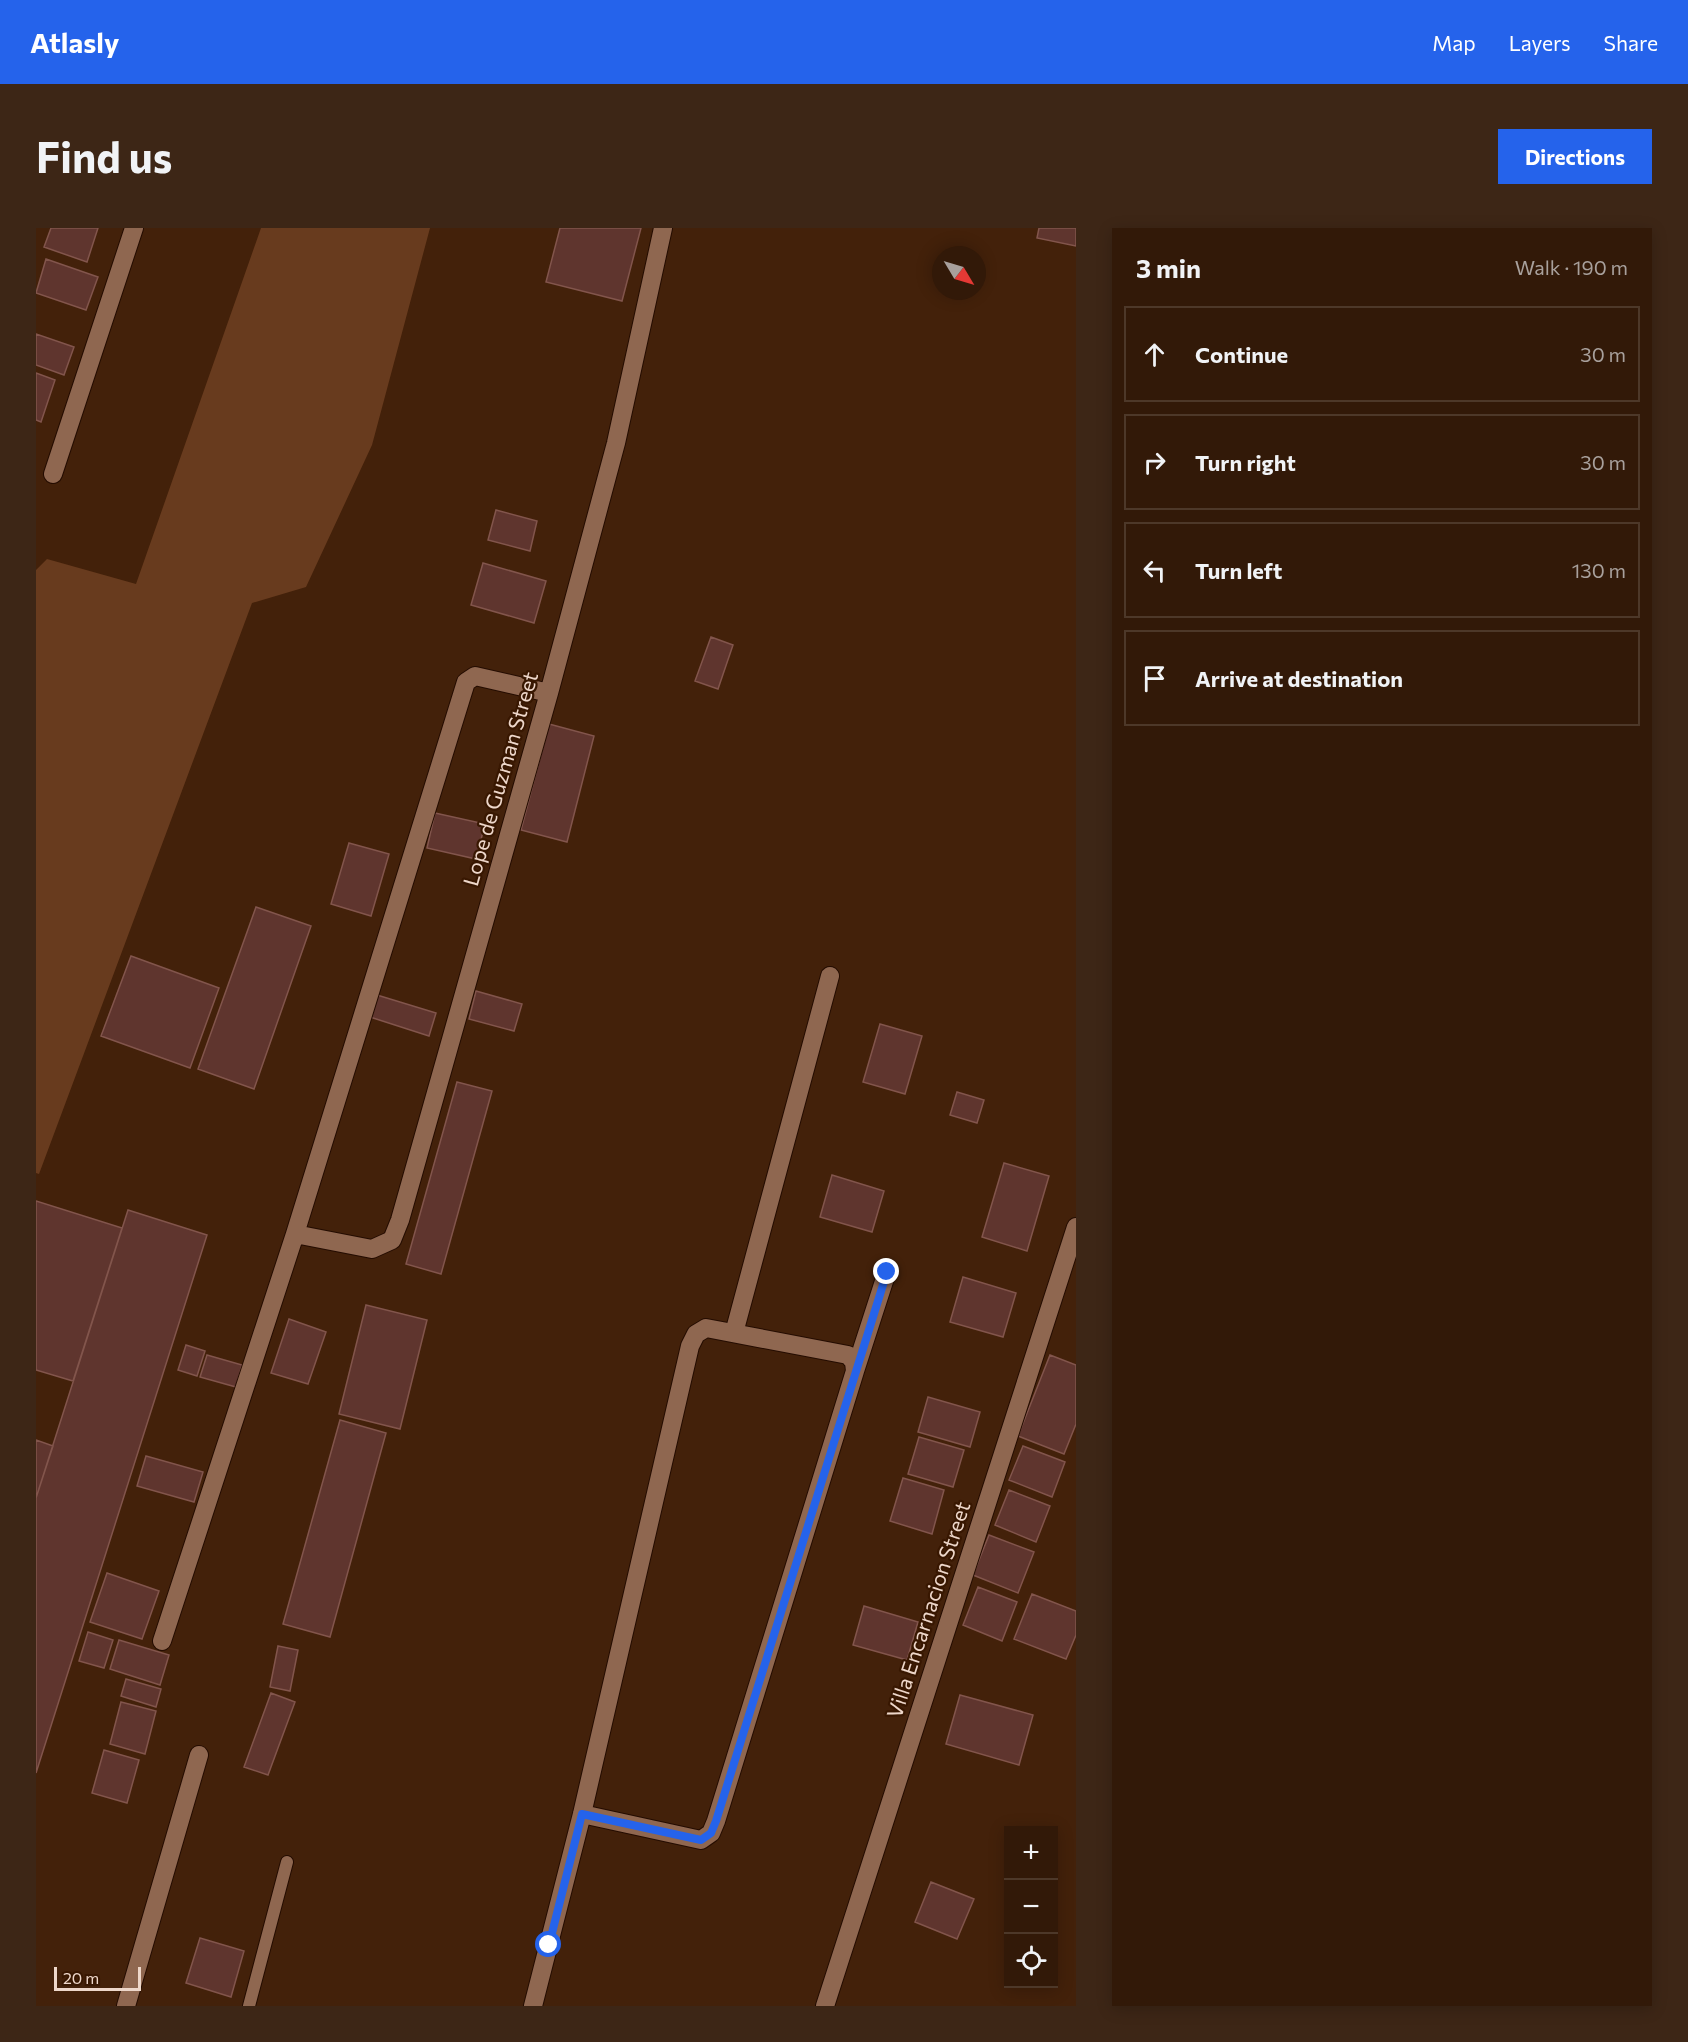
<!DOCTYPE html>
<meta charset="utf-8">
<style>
:root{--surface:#321908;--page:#3d2616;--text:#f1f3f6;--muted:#a8a09c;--line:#4d3829;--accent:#2563eb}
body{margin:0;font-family:Commissioner,sans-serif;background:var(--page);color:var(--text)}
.controls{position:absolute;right:18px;bottom:18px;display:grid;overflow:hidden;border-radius:0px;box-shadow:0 3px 15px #0003}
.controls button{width:54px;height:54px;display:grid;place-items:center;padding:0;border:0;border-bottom:2px solid var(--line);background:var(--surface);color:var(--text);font:30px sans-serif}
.compass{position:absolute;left:896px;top:18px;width:54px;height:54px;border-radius:50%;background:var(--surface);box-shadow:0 3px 15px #0003;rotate:128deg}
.scale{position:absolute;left:18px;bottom:15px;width:87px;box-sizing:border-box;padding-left:6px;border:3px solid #eed7ca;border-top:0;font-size:16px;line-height:21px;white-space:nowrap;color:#eed7ca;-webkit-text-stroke:4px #381701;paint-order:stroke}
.stop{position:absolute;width:18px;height:18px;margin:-14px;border:4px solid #2563eb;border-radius:50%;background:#fff}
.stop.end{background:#2563eb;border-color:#fff;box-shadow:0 2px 6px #0008}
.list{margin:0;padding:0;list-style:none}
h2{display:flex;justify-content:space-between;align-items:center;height:78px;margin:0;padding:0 24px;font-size:26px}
h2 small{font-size:20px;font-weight:400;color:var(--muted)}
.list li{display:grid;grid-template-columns:39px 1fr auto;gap:18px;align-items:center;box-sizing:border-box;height:96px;margin:0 12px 12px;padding:0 12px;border:2px solid var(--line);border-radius:0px}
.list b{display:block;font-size:22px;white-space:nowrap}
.list em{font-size:20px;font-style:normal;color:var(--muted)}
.icon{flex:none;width:33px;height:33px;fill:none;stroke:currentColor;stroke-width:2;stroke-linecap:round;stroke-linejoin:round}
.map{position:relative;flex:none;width:1040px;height:1778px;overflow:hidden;border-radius:0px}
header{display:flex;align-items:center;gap:36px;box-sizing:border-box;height:84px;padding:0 30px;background:var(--accent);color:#fff}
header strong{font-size:28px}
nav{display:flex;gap:33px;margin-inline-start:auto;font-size:21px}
.intro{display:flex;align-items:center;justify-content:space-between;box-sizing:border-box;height:144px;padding:0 36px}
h1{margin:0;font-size:42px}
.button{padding:15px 27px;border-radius:0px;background:var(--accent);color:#fff;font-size:21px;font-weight:700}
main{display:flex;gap:36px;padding:0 36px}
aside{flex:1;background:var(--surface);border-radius:0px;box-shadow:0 3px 15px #0003}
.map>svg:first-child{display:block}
</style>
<header>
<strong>Atlasly</strong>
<nav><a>Map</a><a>Layers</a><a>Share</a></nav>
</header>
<div class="intro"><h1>Find us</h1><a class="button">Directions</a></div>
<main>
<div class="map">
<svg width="1040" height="1778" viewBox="0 0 1040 1778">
<rect width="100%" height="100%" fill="#43210a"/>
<path fill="#683b1e" d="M225,0H394L336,217L270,359L216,375L3,946L0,945V342L11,331L100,356Z"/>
<path fill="#5f352e" stroke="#82554c" stroke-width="1.5" d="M15,0H62L51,34L8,19Z
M524,0H605L586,73L510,54Z
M1003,0H1040V18L1001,10Z
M10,31L62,49L50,82L0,65Z
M0,106L38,119L28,147L0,137Z
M0,145L19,152L5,194L0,192Z
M460,282L501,293L494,323L452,312Z
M447,335L510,353L498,395L435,377Z
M675,409L697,417L682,461L659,453Z
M513,496L558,508L531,614L485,602Z
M399,585L449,596L440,631L391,620Z
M313,615L353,626L335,688L295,676Z
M220,679L275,698L218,861L162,841Z
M95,728L183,760L154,840L65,808Z
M440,763L486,776L478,803L433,791Z
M341,767L400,785L393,808L334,789Z
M844,796L886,808L869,866L827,854Z
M421,854L456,863L405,1046L370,1036Z
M921,864L948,872L941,895L914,887Z
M968,935L1013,948L991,1023L946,1009Z
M796,947L848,963L836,1004L784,989Z
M0,973L86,1000L37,1153L0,1142Z
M92,982L171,1007L0,1545V1270Z
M927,1049L980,1065L967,1109L914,1094Z
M330,1077L391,1092L364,1201L303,1186Z
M253,1091L290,1104L272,1156L235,1145Z
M150,1117L169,1123L161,1148L142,1142Z
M171,1127L206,1137L200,1159L164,1149Z
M1014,1127L1040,1137V1196L1028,1226L982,1208Z
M892,1169L944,1184L934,1219L882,1204Z
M304,1192L350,1205L294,1409L247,1396Z
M883,1209L928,1222L917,1259L872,1246Z
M0,1212L17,1218L0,1270Z
M987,1218L1029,1234L1016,1269L973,1252Z
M110,1228L167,1244L158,1274L101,1258Z
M867,1250L908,1262L896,1306L854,1293Z
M973,1262L1014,1278L1000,1314L959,1297Z
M953,1307L998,1324L982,1365L937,1347Z
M71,1345L123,1363L106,1411L54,1394Z
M942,1359L981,1374L966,1413L927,1397Z
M996,1366L1040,1383V1407L1030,1431L978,1411Z
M828,1378L882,1394L871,1432L817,1417Z
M52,1404L77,1412L68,1440L43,1433Z
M83,1412L133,1427L124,1457L74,1441Z
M242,1418L262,1422L254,1463L234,1459Z
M90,1451L125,1461L120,1479L85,1468Z
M235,1465L259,1474L232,1547L208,1539Z
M924,1467L997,1487L983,1537L910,1516Z
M85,1474L120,1483L109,1526L74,1516Z
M68,1522L103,1532L91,1575L56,1565Z
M895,1654L938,1671L921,1711L879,1694Z
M164,1710L208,1723L195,1769L150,1755Z"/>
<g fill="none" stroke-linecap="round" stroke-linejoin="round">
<defs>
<path id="lane" d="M213,1778L251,1634"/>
<path id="street" d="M17,246L98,0
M259,1006L336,1021L356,1012L364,992L513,465L580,215L627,0
M698,1105L794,748
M819,1143L851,1044
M126,1413L259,1006L430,454L439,448L513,465
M90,1778L163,1527
M497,1778L546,1586L654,1118L660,1106L670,1100L812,1127L818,1134L819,1143L680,1593L675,1605L665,1612L546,1586
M789,1778L1040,999"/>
</defs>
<use href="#lane" stroke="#240c00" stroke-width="14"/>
<use href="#street" stroke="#240c00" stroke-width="20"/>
<use href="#lane" stroke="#8f6750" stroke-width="12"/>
<use href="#street" stroke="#8f6750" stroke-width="18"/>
</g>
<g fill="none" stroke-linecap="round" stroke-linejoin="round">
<path stroke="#2563eb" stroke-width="8" d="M513,1717L546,1586L665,1612L675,1605L680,1593L851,1044"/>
</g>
<g text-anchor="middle" stroke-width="4.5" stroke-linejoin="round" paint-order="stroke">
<g font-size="21" fill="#eed7ca" stroke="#381701">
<text transform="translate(465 551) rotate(-74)" y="7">Lope de Guzman Street</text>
<text transform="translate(893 1382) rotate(-72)" y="7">Villa Encarnacion Street</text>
</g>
</g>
</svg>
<div class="controls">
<button>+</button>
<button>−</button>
<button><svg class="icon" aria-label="locate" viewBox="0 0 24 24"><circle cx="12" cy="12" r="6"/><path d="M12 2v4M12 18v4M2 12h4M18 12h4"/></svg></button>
</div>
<svg class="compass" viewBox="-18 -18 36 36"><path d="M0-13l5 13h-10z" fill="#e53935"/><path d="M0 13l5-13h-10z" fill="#a8a09c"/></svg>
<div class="scale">20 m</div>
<div class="stop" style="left:513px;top:1717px"></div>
<div class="stop end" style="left:851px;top:1044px"></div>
</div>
<aside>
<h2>3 min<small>Walk · 190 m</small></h2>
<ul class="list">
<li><svg class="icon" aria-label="ahead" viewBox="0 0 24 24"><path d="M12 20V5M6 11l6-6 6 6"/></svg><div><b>Continue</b></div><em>30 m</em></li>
<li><svg class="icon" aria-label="right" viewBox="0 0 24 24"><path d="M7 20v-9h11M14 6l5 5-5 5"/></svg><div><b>Turn right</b></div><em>30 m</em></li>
<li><svg class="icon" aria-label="left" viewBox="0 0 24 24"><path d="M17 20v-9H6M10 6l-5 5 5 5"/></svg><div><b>Turn left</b></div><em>130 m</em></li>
<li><svg class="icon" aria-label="arrive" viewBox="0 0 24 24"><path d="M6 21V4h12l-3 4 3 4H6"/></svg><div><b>Arrive at destination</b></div></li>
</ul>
</aside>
</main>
